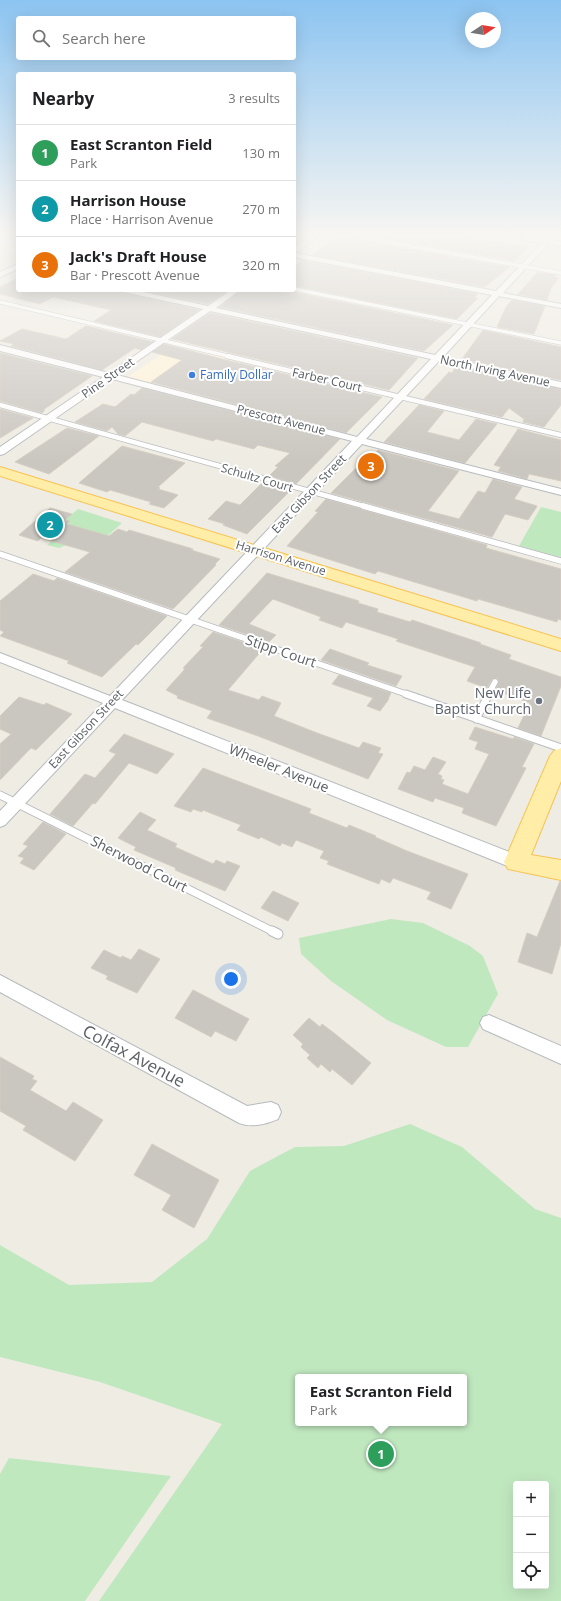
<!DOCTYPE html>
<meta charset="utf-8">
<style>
:root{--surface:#fff;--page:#f2f2f2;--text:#202124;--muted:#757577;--line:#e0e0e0;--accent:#f02f28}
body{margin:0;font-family:"Open Sans",sans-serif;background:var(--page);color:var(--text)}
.controls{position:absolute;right:12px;bottom:12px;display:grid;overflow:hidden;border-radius:4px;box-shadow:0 4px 16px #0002}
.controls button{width:36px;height:36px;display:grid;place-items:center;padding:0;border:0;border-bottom:1px solid var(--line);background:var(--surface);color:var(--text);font:20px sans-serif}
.compass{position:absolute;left:465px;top:12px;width:36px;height:36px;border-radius:50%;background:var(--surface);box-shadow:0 4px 16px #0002;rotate:78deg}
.you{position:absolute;left:231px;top:979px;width:14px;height:14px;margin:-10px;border:3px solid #fff;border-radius:50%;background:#1a73e8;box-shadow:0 0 0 6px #1a73e833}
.badge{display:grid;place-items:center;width:26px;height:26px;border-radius:50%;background:var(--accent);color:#fff;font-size:13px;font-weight:700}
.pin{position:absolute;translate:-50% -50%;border:2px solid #fff;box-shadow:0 1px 4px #0006}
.popup{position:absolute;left:295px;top:1374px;width:172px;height:52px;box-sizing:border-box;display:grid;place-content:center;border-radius:4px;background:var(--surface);filter:drop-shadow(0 1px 3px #0005);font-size:13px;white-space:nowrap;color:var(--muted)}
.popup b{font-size:15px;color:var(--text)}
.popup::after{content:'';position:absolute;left:50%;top:100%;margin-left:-8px;border:8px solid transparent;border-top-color:var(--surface)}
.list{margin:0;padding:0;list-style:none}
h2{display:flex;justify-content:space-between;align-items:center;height:52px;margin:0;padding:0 16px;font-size:17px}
h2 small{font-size:13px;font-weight:400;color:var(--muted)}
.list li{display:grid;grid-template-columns:26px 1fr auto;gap:12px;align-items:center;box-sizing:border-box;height:56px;padding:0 16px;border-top:1px solid var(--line)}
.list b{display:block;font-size:15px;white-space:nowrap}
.list p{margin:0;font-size:13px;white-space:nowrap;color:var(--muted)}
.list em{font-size:13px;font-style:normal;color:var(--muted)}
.icon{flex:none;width:22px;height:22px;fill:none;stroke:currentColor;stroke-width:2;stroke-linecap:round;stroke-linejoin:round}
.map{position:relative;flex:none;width:561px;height:1601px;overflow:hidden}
.search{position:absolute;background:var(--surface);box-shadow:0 4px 16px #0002;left:16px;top:16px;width:280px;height:44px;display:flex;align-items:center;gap:10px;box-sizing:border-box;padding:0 14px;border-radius:4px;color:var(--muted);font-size:15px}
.panel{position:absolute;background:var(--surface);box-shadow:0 4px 16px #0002;left:16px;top:72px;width:280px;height:220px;border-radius:4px}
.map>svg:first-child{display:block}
</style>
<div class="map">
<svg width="561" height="1601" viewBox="0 0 561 1601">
<rect width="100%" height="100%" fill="#efece3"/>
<path fill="#fff4d8" d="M211,354L242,361L201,395L128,377L160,355L197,363Z"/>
<path fill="#c0e8bf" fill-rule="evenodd" d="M541,507L561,512V557L519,546Z
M78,509L122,523L89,552L66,545L59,548L47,545L52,541L80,528L67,524L70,521L65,520Z
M391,919L423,923L470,946L483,956L498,994L468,1047H446L387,1020L331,981L301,954L299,938Z
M410,1124L462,1147L535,1209L561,1218V1601H99L222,1424L100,1382L0,1357V1245L69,1285L152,1282L207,1239L250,1171L295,1147L344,1146ZM298,1377H464V1423H298ZM516,1484H546V1586H516Z
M9,1458L171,1476L85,1601H0V1474Z"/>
<path fill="#cac6c0" stroke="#d4cdc1" d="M337,237H356L358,240L509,267L485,287L312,255Z
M377,237H466L529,247L514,261Z
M303,260L478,294L474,298H478L457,319L294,286V267Z
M538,272L556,275L554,277L559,278L551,288L547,300L518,294Z
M18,278V290H119L124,293L199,310L160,337L94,321L111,310L53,297L40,304L0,294V287Z
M141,290H228L208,304Z
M241,290H291L293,292L453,325L424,351L220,307Z
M512,300L545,306L534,334L497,327L506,307Z
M210,313L418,358L389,390L172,339Z
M86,326L153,342L141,350L135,348L102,370L11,346L14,344L0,341L22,329L66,339Z
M483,330L561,347V380L462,359Z
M164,344L226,360L382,397L346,433L151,382L182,360L152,352Z
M0,353L92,376L43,410H45L42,413L0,401Z
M456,366L561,389V405L544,427L523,422L524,419L509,408L502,417L424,399L449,372L452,373Z
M142,388L340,439L296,484L269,476L278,467L275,466L290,453L258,445L254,449L216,439L213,441L142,422L125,436L118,434L112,427L107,431L75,422L103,404L115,407L131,394L134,395Z
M419,405L444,411L427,432L459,440L476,419L497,424L465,463L384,442Z
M0,409L33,418L0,438Z
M67,428L99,436L49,474L15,462Z
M518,429L561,440V481L529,474L527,479L498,471L501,467L494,465Z
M122,446L185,463L158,487L160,488L158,489L178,495L164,508L149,504L151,502L110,490L107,492L79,483Z
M378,450L459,471L428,511L459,519L478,491L485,493L493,479L522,487L514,499L537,506L536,508L528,520L505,514L492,537L331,493L360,464L362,465Z
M263,482L291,490L247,534L223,525L225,524L208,519L226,501L240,505Z
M326,499L487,545L486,548L561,569V620L558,619L557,622L478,599L477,601L378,571L375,574L287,546L318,512L315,511Z
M50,508L72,514L65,520L70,521L67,524L109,536L118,529L127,532L129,530L193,549L191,550L220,559L215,564L216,565L173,609L65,572L90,552L41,538L38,541L19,535Z
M267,573L359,601L358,603L378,609L377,612L410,622L412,620L481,643L480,644L511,655L509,659L561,677V686L541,736L518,728L530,703L495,690L499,682L497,678L492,679L487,688L467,681L475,667L396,641L398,639L346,622L342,628L319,620L321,617L273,599L249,624L276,635L269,642L219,625Z
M33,574L54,581L57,578L167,616L138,645L136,644L102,677L67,663L69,661L0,636L4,632L0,630V601Z
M213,632L263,649L228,690L259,700L262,696L281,703L274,716L317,733L359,748L363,742L381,748L378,753L383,754L368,779L258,736L207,718L212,711L177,698L178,696L166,690L185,669L183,668L203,647L200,646Z
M330,649L369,663L367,665L402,676L396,686L321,660Z
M339,675L391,693L388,699H389L380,711L367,706L373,698L332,684Z
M19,697L44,705L46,703L72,714L36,750L31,748L0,780V744L11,734L0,729V716Z
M475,727L513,739L514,737L534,744L522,767L526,768L496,826L462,813L464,808L435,798L433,802L398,789L407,772L410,773L414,766L425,770L433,757L446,762L438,774L442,776L441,779L444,780L442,784L468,794L489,754L475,749L478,742L469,739Z
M124,734L174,754L157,774L129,763L95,804L93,803L73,826L50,814L85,774L95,778L116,754L109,751Z
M203,768L311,809L309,813L347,828L349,825L376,836L375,837L407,851L468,874L451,909L427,899L431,892L393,878L390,883L381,879L379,884L327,864L329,861L320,858L324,851L296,840L292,847L282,843L280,846L261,837L259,839L237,830L241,825L203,810L202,812L193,809L191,812L174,806Z
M140,812L156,820L147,830L177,844L175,847L213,864L216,860L225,864L227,861L240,866L225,891L175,870L176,868L134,850L136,847L118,838Z
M43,822L66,834L34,870L20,863L24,858L18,856L28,846L23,844Z
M560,881L561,882V943L552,974L518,962L527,933L537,937Z
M273,891L299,903L288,921L261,908Z
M139,949L160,959L137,993L106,979L108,976L91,968L104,950L121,958L122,956L131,960Z
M193,990L249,1019L236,1041L215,1031L211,1037L175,1018Z
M309,1018L320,1027L322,1024L334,1033L371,1063L352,1085L332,1069L330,1072L321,1064L318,1068L307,1058L310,1055L301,1047L303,1044L293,1035Z
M0,1057L34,1076L32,1079L37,1081L30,1090L66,1111L73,1102L103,1120L75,1161L23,1130L26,1126L0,1111Z
M152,1144L219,1180L194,1228L162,1210L171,1195L134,1175Z"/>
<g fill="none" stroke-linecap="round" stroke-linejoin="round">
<defs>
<path id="service-far4" d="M359,237L561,273
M294,289L561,343
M0,302L232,357"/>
<path id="service-far3" d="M227,356L561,435
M0,405L367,507"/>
<path id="service-far2" d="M363,506L561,561
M0,554L409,695
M488,695L495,682"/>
<path id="service-far1" d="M406,694L561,748
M476,719L489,694
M0,795L274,932"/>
<path id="service" d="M272,931L278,934"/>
<path id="minor" d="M310,237H317L295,253L496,291L542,243L519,239L516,237H531L545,239L547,237H554L552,240L561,242V246L548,244L503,293L561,304V308L499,296L443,357L561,382V388L439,361L366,439L561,489V495L362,444L122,700L522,857L524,862L522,867L516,868L510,867L115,708L5,825L0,827V811L103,703L0,662V653L110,696L352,441L112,379L4,454L0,455V447L103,377L0,351V345L109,373L203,309L124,292L120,290H134L208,306L231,290H240L216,308L435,355L492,295L294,257V248ZM210,311L431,359L357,437L117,375Z
M18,264V269L0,277V272Z
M0,975L247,1106L271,1102L278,1105L281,1112L278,1119C267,1124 251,1128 239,1123L0,992Z
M489,1015L561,1046V1064L483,1029L480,1023L483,1017Z"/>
<path id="primary" d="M0,467L561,639V651L0,476Z
M561,748V781L531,855L561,860V880L508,869L504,862L550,756L554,751Z"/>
</defs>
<use href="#service-far4" stroke="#b6babe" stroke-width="4.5"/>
<use href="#service-far3" stroke="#b6babe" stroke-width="6"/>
<use href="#service-far2" stroke="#b6babe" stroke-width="7"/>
<use href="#service-far1" stroke="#b6babe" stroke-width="9"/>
<use href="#service" stroke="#b6babe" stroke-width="11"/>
<use href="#minor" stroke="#b6babe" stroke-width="2"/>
<use href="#primary" stroke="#f7c354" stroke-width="2"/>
<use href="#service-far4" stroke="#fff" stroke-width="3.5"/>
<use href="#service-far3" stroke="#fff" stroke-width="4.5"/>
<use href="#service-far2" stroke="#fff" stroke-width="5.5"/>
<use href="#service-far1" stroke="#fff" stroke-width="7"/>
<use href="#service" stroke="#fff" stroke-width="9"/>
<use href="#minor" fill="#fff" fill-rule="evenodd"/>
<use href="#primary" fill="#ffeda8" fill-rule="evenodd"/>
</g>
<linearGradient id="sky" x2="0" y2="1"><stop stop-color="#8cc4f1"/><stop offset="0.51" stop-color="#f8f6f2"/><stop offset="1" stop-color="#f8f6f2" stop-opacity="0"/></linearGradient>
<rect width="561" height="461" fill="url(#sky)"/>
<circle fill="#3f7fe0" stroke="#fff" stroke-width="1.5" cx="192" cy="375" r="4"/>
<circle fill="#6b7280" stroke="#fff" stroke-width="1.5" cx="539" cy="701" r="4"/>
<g text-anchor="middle" stroke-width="4" stroke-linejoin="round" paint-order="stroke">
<g font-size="12" fill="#5b6065" stroke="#fff">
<text transform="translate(495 371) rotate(12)" y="4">North Irving Avenue</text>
<text transform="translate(108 378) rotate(-35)" y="4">Pine Street</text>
<text transform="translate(327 380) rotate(13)" y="4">Farber Court</text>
<text transform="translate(281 420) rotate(14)" y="4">Prescott Avenue</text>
<text transform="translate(257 478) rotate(16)" y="4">Schultz Court</text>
<text transform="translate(309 494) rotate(-47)" y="4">East Gibson Street</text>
<text transform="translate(281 558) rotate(17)" y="4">Harrison Avenue</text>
<text transform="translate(86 729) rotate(-47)" y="4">East Gibson Street</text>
</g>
<g font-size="12" fill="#366cbe" stroke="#fff" text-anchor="start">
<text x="200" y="379">Family Dollar</text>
</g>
<g font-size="14" fill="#5b6065" stroke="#fff">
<text transform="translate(281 651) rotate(19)" y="5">Stipp Court</text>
<text transform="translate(279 768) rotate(22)" y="5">Wheeler Avenue</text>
<text transform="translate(139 864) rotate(27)" y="5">Sherwood Court</text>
</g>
<g font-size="14" fill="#5b616d" stroke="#fff" text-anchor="end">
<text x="531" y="698">New Life<tspan x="531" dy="16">Baptist Church</tspan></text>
</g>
<g font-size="17" fill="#5b6065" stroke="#fff">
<text transform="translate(134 1056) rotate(28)" y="6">Colfax Avenue</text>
</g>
</g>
</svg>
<div class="controls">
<button>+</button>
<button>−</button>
<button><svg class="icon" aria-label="locate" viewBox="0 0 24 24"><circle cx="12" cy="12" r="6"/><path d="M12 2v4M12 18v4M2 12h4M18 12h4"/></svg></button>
</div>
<svg class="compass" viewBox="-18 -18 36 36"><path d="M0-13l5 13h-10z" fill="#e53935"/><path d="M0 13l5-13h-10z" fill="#757577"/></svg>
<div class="you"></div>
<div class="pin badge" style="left:381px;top:1454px;background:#2e9e5b">1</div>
<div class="popup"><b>East Scranton Field</b>Park</div>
<div class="pin badge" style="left:50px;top:525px;background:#0f9aa8">2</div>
<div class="pin badge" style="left:371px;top:466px;background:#e8710a">3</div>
<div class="search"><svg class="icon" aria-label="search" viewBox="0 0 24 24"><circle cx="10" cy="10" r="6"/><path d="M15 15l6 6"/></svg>Search here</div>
<section class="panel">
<h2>Nearby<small>3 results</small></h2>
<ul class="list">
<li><span class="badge" style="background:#2e9e5b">1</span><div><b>East Scranton Field</b><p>Park</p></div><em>130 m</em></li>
<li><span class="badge" style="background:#0f9aa8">2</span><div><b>Harrison House</b><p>Place · Harrison Avenue</p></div><em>270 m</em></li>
<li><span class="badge" style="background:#e8710a">3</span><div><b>Jack's Draft House</b><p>Bar · Prescott Avenue</p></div><em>320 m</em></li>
</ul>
</section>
</div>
